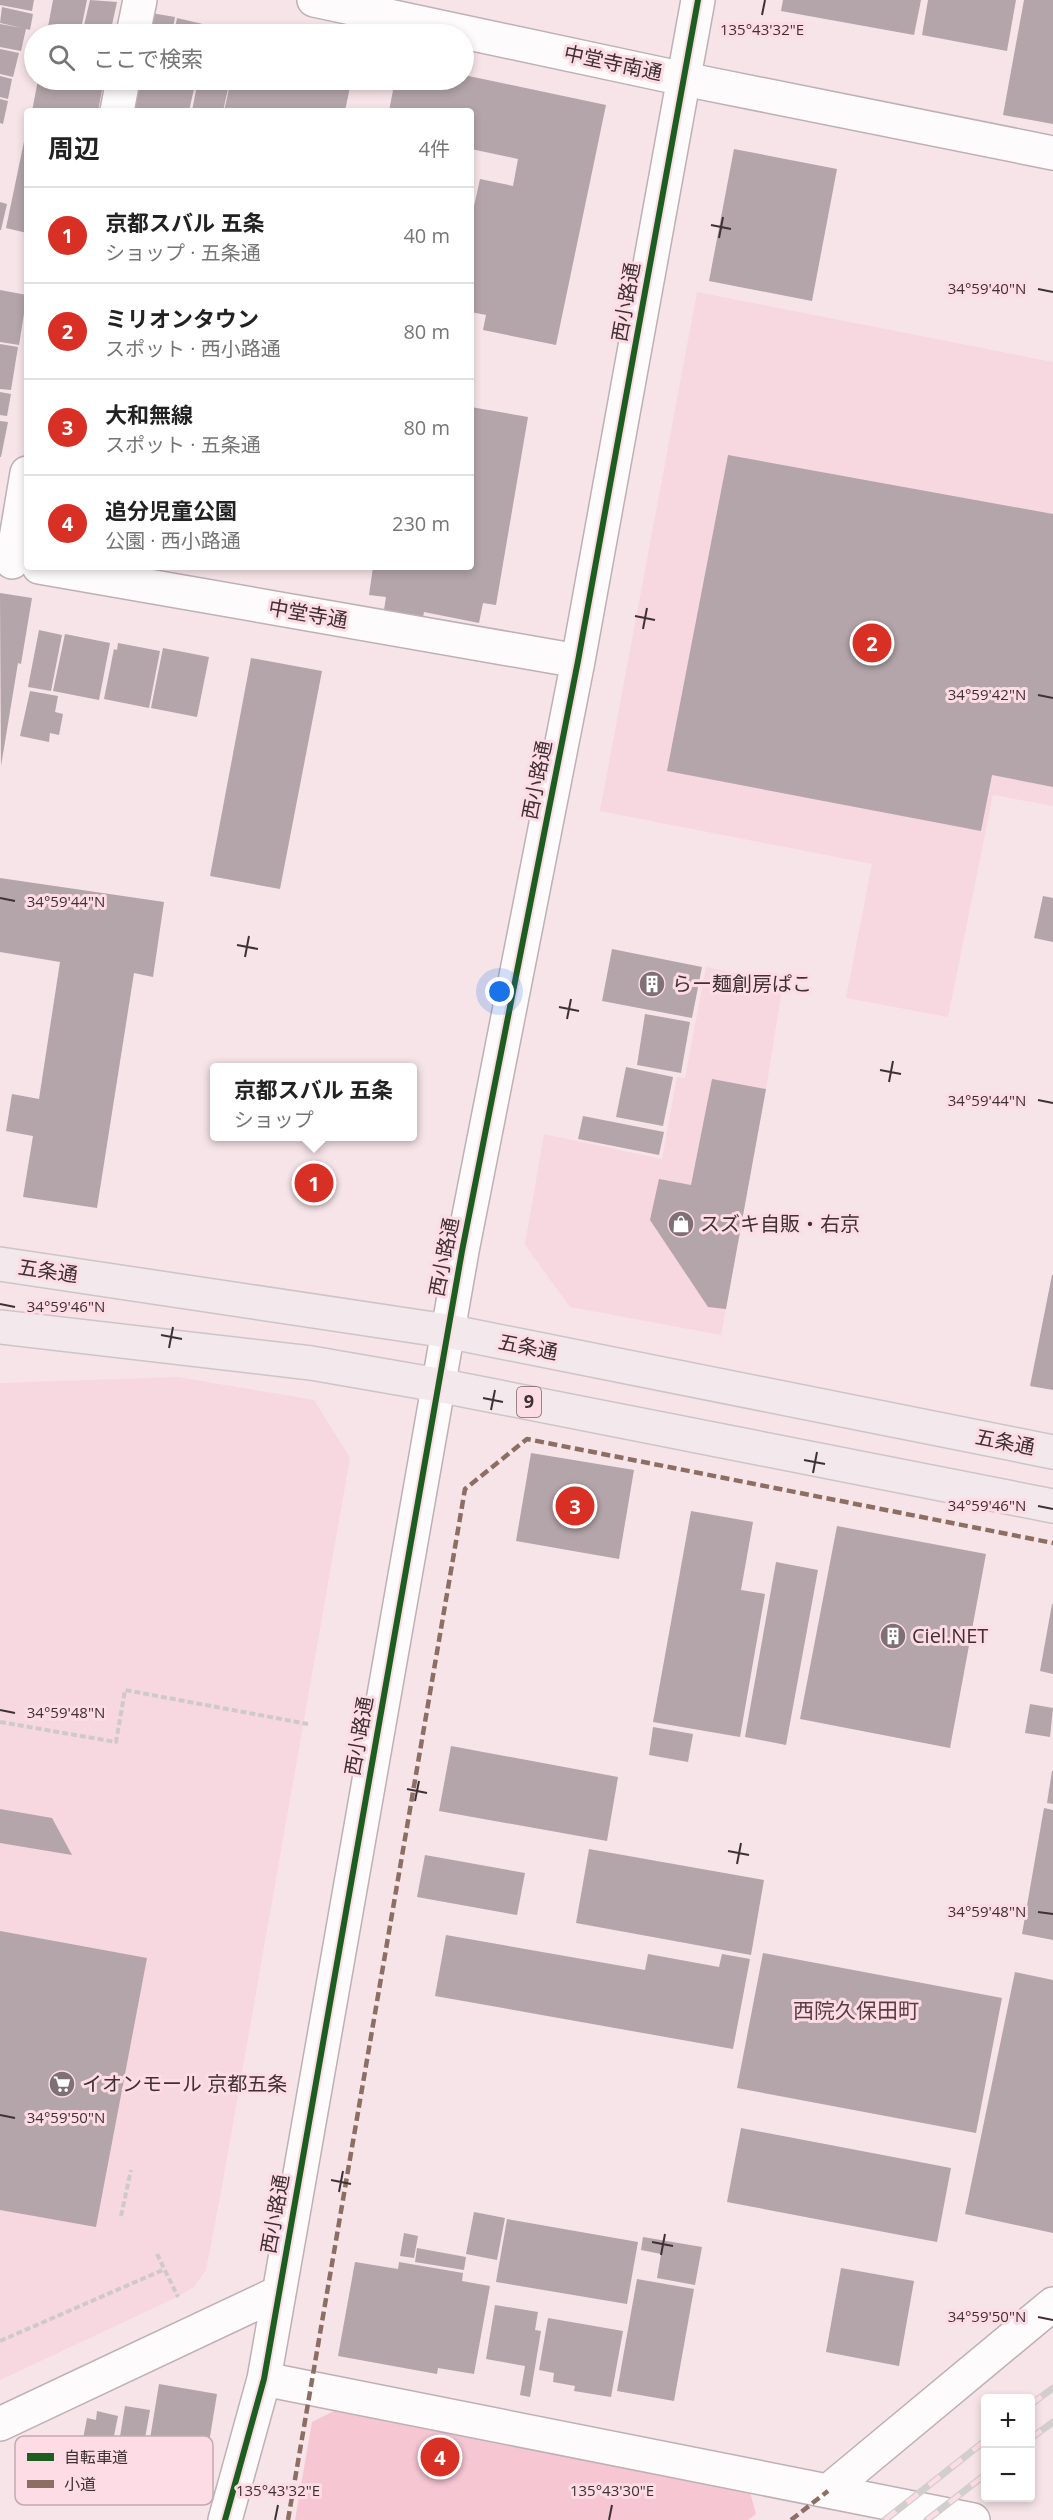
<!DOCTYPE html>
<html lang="ja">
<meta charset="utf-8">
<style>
:root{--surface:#fff;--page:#f2f2f2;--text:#222;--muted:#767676;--line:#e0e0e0;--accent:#d93025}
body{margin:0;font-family:"Open Sans","Noto Sans JP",sans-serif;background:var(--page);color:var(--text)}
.controls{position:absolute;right:18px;bottom:18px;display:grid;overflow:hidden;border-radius:6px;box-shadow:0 3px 9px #0003}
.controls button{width:54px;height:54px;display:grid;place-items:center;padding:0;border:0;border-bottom:2px solid var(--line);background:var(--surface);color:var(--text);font:30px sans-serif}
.you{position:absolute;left:500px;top:992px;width:21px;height:21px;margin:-15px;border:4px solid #fff;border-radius:50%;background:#1a73e8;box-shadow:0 0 0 9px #1a73e833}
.badge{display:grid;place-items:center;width:39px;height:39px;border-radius:50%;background:var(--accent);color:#fff;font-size:20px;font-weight:700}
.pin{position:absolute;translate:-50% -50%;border:3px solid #fff;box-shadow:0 2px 6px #0006}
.popup{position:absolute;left:210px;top:1063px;width:207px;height:78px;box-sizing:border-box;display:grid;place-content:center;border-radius:6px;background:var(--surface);filter:drop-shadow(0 2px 4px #0005);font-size:20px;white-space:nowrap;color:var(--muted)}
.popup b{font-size:22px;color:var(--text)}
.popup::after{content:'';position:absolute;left:50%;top:100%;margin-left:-12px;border:12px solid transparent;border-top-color:var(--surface)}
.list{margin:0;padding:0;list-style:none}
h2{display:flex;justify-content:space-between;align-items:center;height:78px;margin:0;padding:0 24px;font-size:26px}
h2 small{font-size:20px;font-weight:400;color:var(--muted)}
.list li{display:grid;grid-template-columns:39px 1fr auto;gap:18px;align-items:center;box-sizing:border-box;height:96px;padding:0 24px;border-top:2px solid var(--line)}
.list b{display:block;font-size:22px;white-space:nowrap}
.list p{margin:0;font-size:20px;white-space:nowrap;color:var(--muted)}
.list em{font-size:20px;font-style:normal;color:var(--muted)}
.icon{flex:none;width:33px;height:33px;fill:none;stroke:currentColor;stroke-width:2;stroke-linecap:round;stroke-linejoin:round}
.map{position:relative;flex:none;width:1053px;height:2520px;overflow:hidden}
.search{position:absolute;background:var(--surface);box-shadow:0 3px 9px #0003;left:24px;top:24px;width:450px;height:66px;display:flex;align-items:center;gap:15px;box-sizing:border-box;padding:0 21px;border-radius:33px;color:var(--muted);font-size:22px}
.panel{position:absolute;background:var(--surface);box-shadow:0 3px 9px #0003;left:24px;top:108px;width:450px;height:462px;border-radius:6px}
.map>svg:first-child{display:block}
</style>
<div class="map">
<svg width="1053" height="2520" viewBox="0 0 1053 2520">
<rect width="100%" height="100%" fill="#f6e4e8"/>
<path fill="#f7d8e0" d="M697,292L1053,362V806L993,795L948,1017L846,998L872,864L600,811Z
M706,967L783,984L766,1089L721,1335L570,1307L525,1245L544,1134L662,1159L677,1077L685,1078Z
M178,1377L314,1400L350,1458L221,2192L206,2270L194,2287L173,2299L0,2380V1383Z"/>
<path fill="#f6c6d3" d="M336,2410L750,2492L756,2514L748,2520H295L312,2422Z"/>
<path fill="#b3a5a9" d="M0,0H34L32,11L0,5Z
M53,0H87L80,34L47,32Z
M90,0L117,2L110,34H82Z
M783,0H921L914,35L781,11Z
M928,0H1016L1007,51L922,35Z
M1024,0H1053V124L1003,115Z
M2,7L33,14L30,30L26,29L21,51L0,47V24L22,28L0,23Z
M151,13L175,17L172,34H146Z
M177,18L207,25L205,34H174Z
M0,49L19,53L13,77L0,74Z
M464,75L606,105L556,345L483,330L486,315L471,312V220L480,179L513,186L518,159L471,149V111H389L395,80H464Z
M0,76L12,79L8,99L0,97Z
M38,80H104L98,111H32Z
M132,80H196L189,111H125Z
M198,80H230L223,111H192Z
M231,80H314L350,87L345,111H224Z
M0,99L8,101L3,124L0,123Z
M26,132L27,133V233L6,228Z
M734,149L837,169L812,301L709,281Z
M0,202L7,204L1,230H0Z
M0,290L27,295L19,345L0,342Z
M0,344L18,347L11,390L0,389Z
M0,392L11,394L7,416L0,415Z
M471,407L528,417L496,605L483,603L479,623L424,612L423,617L384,610L386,597L369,595L373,567H471Z
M0,421L8,422L1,457H0Z
M728,455L1053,514V787L992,775L981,831L667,771Z
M0,593L32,598L21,664L18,663L1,766Z
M39,630L62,635L51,691L28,687Z
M65,634L110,643L99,700L53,691Z
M118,643L160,651L149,708L104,699L114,649L117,650Z
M163,648L209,657L197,717L151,708Z
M251,658L322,671L280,889L210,876Z
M30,691L58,696L55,712L63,714L59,735L50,733L49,742L20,736Z
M0,878L164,902L153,977L134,973L97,1208L23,1197L33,1136L6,1131L12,1094L39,1099L60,962L0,952Z
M1043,896L1053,898V942L1034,938Z
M612,949L702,967L692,1018L602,1001Z
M645,1014L690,1022L681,1073L637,1065Z
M626,1067L673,1077L663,1126L616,1117Z
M712,1079L766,1089L726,1309L708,1307L650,1220L659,1179L691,1185Z
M583,1116L664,1132L659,1155L578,1139Z
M1052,1275H1053V1390L1030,1386Z
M531,1453L634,1470L619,1559L516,1541Z
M691,1511L753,1522L741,1590L765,1594L740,1737L653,1722Z
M837,1526L986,1554L950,1748L800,1719Z
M776,1562L818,1570L786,1745L745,1737Z
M1052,1604H1053V1674L1040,1671Z
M1030,1704L1053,1708L1050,1737L1025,1733Z
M653,1727L693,1734L688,1762L649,1755Z
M451,1746L618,1777L607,1841L439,1811Z
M1052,1771H1053V1804L1047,1803Z
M1044,1808L1053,1810V1940L1022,1934Z
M0,1809L52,1818L72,1855L0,1843Z
M589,1849L764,1880L751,1955L576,1923Z
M425,1855L525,1873L517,1915L417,1897Z
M0,1931L147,1958L96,2227L0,2210Z
M446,1935L645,1970L648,1954L719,1967L722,1954L750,1959L733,2049L435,1996Z
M763,1953L1002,1998L976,2133L737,2088Z
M1015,1972L1053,1980V2233L965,2214Z
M741,2128L951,2168L937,2242L727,2202Z
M474,2212L505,2218L497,2260L466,2254Z
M507,2219L638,2242L627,2304L496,2282Z
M404,2233L418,2236L414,2258L400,2256Z
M643,2237L702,2247L695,2285L657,2278L661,2254L641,2250Z
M417,2248L466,2257L464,2270L415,2262Z
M355,2262L398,2269L399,2262L463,2273L462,2281L490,2286L474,2374L438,2368L437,2374L338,2356Z
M841,2268L914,2281L899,2366L826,2352Z
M637,2279L694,2289L674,2401L617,2391Z
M495,2305L538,2312L535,2330L541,2331L530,2397L520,2395L525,2366L486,2359Z
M548,2318L623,2331L611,2397L574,2391L575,2386L553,2382L554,2373L539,2370Z
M159,2384L217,2394L207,2455L149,2445Z
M125,2406L150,2410L137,2484L113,2479Z
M97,2411L118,2416L106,2476L77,2470L87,2418L96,2420Z
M151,2448L195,2458L186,2495L143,2485Z"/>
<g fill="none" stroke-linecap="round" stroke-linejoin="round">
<defs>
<path id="minor" d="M314,0L684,79L1053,153
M133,34L140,0
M117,111L123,80
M12,562L27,473
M39,567L578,661
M264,2379L973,2520
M0,2424L278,2293
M828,2491L1053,2304
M225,2520L264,2379L462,1251L578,661L698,0"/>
<path id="highway" d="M0,1264L447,1331L1053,1452
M0,1327L311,1363L438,1385L1053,1506"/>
</defs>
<use href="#minor" stroke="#beb0b4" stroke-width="36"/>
<use href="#highway" stroke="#cec4c7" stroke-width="36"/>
<path stroke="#d0c9cb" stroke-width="4" stroke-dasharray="6 3" stroke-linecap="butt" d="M0,1722L116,1742L125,1690L308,1724
M121,2216L131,2170
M157,2254L178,2297
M0,2341L165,2269"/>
<use href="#minor" stroke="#fefbfc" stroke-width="33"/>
<use href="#highway" stroke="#f3e8eb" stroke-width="33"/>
<defs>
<path id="rail" d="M1030,2405L1053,2388
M1030,2439L1053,2422
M885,2520L986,2440
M927,2520L986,2474"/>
</defs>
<use href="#rail" stroke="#d2cece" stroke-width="7"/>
<use href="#rail" stroke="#fedce5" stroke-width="4.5" stroke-dasharray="14" stroke-linecap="butt"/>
<path stroke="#8d6e63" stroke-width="4.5" stroke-dasharray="9 4.5" stroke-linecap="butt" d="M288,2520L465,1489L527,1439L1053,1543
M791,2520L828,2491"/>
<defs>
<path id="cycleway" d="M225,2520L264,2379L462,1251L578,661L698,0"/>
</defs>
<use href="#cycleway" stroke="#fedce5" stroke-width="10"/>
<use href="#cycleway" stroke="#1b5e20" stroke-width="6"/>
</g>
<path fill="none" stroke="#3e3135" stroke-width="2" d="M762,15L765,0M711,225L731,229M719,238L723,217M1038,289L1053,292M635,616L655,620M643,629L647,608M1038,695L1053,698M0,898L15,901M237,945L258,949M245,957L249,936M559,1007L579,1011M567,1019L571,999M880,1070L901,1074M889,1082L893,1061M1038,1100L1053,1103M0,1304L15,1307M161,1335L182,1339M169,1348L173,1327M483,1398L503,1402M491,1410L495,1390M804,1460L825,1464M813,1473L817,1452M1038,1506L1053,1509M0,1710L15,1713M407,1789L427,1793M415,1801L419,1781M728,1851L749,1855M737,1864L741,1843M1038,1912L1053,1914M0,2115L15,2118M331,2180L351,2184M339,2192L343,2171M652,2242L673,2246M661,2255L665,2234M1038,2317L1053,2320M275,2520L278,2505M609,2520L612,2505"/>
<defs>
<symbol id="building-disc" viewBox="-11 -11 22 22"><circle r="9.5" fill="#7e7074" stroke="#fedce5"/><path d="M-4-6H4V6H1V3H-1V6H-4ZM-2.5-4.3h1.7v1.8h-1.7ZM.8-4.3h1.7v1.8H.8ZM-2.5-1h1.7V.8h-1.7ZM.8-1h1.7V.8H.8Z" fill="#fff"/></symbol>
<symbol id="shop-disc" viewBox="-11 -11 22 22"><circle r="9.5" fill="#7e7074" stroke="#fedce5"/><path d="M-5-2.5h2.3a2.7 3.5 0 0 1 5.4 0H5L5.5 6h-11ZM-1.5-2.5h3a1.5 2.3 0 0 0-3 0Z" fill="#fff"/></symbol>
<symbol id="supermarket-disc" viewBox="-11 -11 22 22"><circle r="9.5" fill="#7e7074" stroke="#fedce5"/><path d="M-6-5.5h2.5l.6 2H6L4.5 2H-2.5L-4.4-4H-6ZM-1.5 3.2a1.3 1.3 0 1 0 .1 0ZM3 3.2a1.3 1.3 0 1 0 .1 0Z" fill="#fff"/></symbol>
</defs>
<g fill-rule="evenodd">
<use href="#building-disc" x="637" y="969" width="30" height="30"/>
<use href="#shop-disc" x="666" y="1209" width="30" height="30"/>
<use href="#building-disc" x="878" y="1621" width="30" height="30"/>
<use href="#supermarket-disc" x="47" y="2069" width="30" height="30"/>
</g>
<g text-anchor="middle" stroke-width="6" stroke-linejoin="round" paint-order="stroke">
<rect fill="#fedce5" stroke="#78646a" stroke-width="1.5" x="517" y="1387" width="24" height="30" rx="4.5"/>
<g font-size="18" font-weight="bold" fill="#3e3135">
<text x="529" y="1408">9</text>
</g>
<g font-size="20" fill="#3e3135" stroke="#fedce5">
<text transform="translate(613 63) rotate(12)" y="7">中堂寺南通</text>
<text transform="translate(626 302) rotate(-80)" y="7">西小路通</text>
<text transform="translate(308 614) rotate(10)" y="7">中堂寺通</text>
<text transform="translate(537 780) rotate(-79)" y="7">西小路通</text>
<text transform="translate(444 1257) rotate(-79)" y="7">西小路通</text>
<text transform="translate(48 1271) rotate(8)" y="7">五条通</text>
<text transform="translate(528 1347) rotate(11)" y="7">五条通</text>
<text transform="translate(1005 1442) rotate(11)" y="7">五条通</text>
<text transform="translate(359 1736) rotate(-80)" y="7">西小路通</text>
<text transform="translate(275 2214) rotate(-80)" y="7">西小路通</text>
</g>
<g font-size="20" fill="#3e3135" stroke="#fedce5" text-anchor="start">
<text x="672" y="991">らー麺創房ぱこ</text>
<text x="700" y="1231">スズキ自販・右京</text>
<text x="912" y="1643">Ciel.NET</text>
<text x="82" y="2091">イオンモール 京都五条</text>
</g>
<g font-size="21" fill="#573d44" stroke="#fedce5">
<text x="856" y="2018">西院久保田町</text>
</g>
</g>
<rect x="15" y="2436" width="198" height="69" rx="9" fill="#fedce5" stroke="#c4a9b0" stroke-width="1.5"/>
<rect x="27" y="2453" width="27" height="8" fill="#1b5e20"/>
<rect x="27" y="2480" width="27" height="8" fill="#8d6e63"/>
<g font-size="16" fill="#3e3135">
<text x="64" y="2463">自転車道</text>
<text x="64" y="2490">小道</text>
</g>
<g font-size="15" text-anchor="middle" fill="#3e3135" stroke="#fedce5" stroke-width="6" stroke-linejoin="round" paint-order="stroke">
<text x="762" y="35">135°43'32"E</text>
<text x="987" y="294">34°59'40"N</text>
<text x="987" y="700">34°59'42"N</text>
<text x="66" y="907">34°59'44"N</text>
<text x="987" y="1106">34°59'44"N</text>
<text x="66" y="1312">34°59'46"N</text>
<text x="987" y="1511">34°59'46"N</text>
<text x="66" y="1718">34°59'48"N</text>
<text x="987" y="1917">34°59'48"N</text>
<text x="66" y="2123">34°59'50"N</text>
<text x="987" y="2322">34°59'50"N</text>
<text x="278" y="2496">135°43'32"E</text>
<text x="612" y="2496">135°43'30"E</text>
</g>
</svg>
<div class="controls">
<button>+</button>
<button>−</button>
</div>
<div class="you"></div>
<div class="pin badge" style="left:314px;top:1183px">1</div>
<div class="popup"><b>京都スバル 五条</b>ショップ</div>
<div class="pin badge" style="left:872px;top:643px">2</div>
<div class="pin badge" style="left:575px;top:1506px">3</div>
<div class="pin badge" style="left:440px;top:2457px">4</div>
<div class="search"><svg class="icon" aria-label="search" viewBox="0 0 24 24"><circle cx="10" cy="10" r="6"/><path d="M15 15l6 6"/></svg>ここで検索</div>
<section class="panel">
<h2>周辺<small>4件</small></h2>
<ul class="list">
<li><span class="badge">1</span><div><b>京都スバル 五条</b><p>ショップ · 五条通</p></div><em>40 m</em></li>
<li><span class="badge">2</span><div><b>ミリオンタウン</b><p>スポット · 西小路通</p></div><em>80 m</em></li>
<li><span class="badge">3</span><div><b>大和無線</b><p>スポット · 五条通</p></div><em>80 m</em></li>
<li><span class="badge">4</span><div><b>追分児童公園</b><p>公園 · 西小路通</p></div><em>230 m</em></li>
</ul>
</section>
</div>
